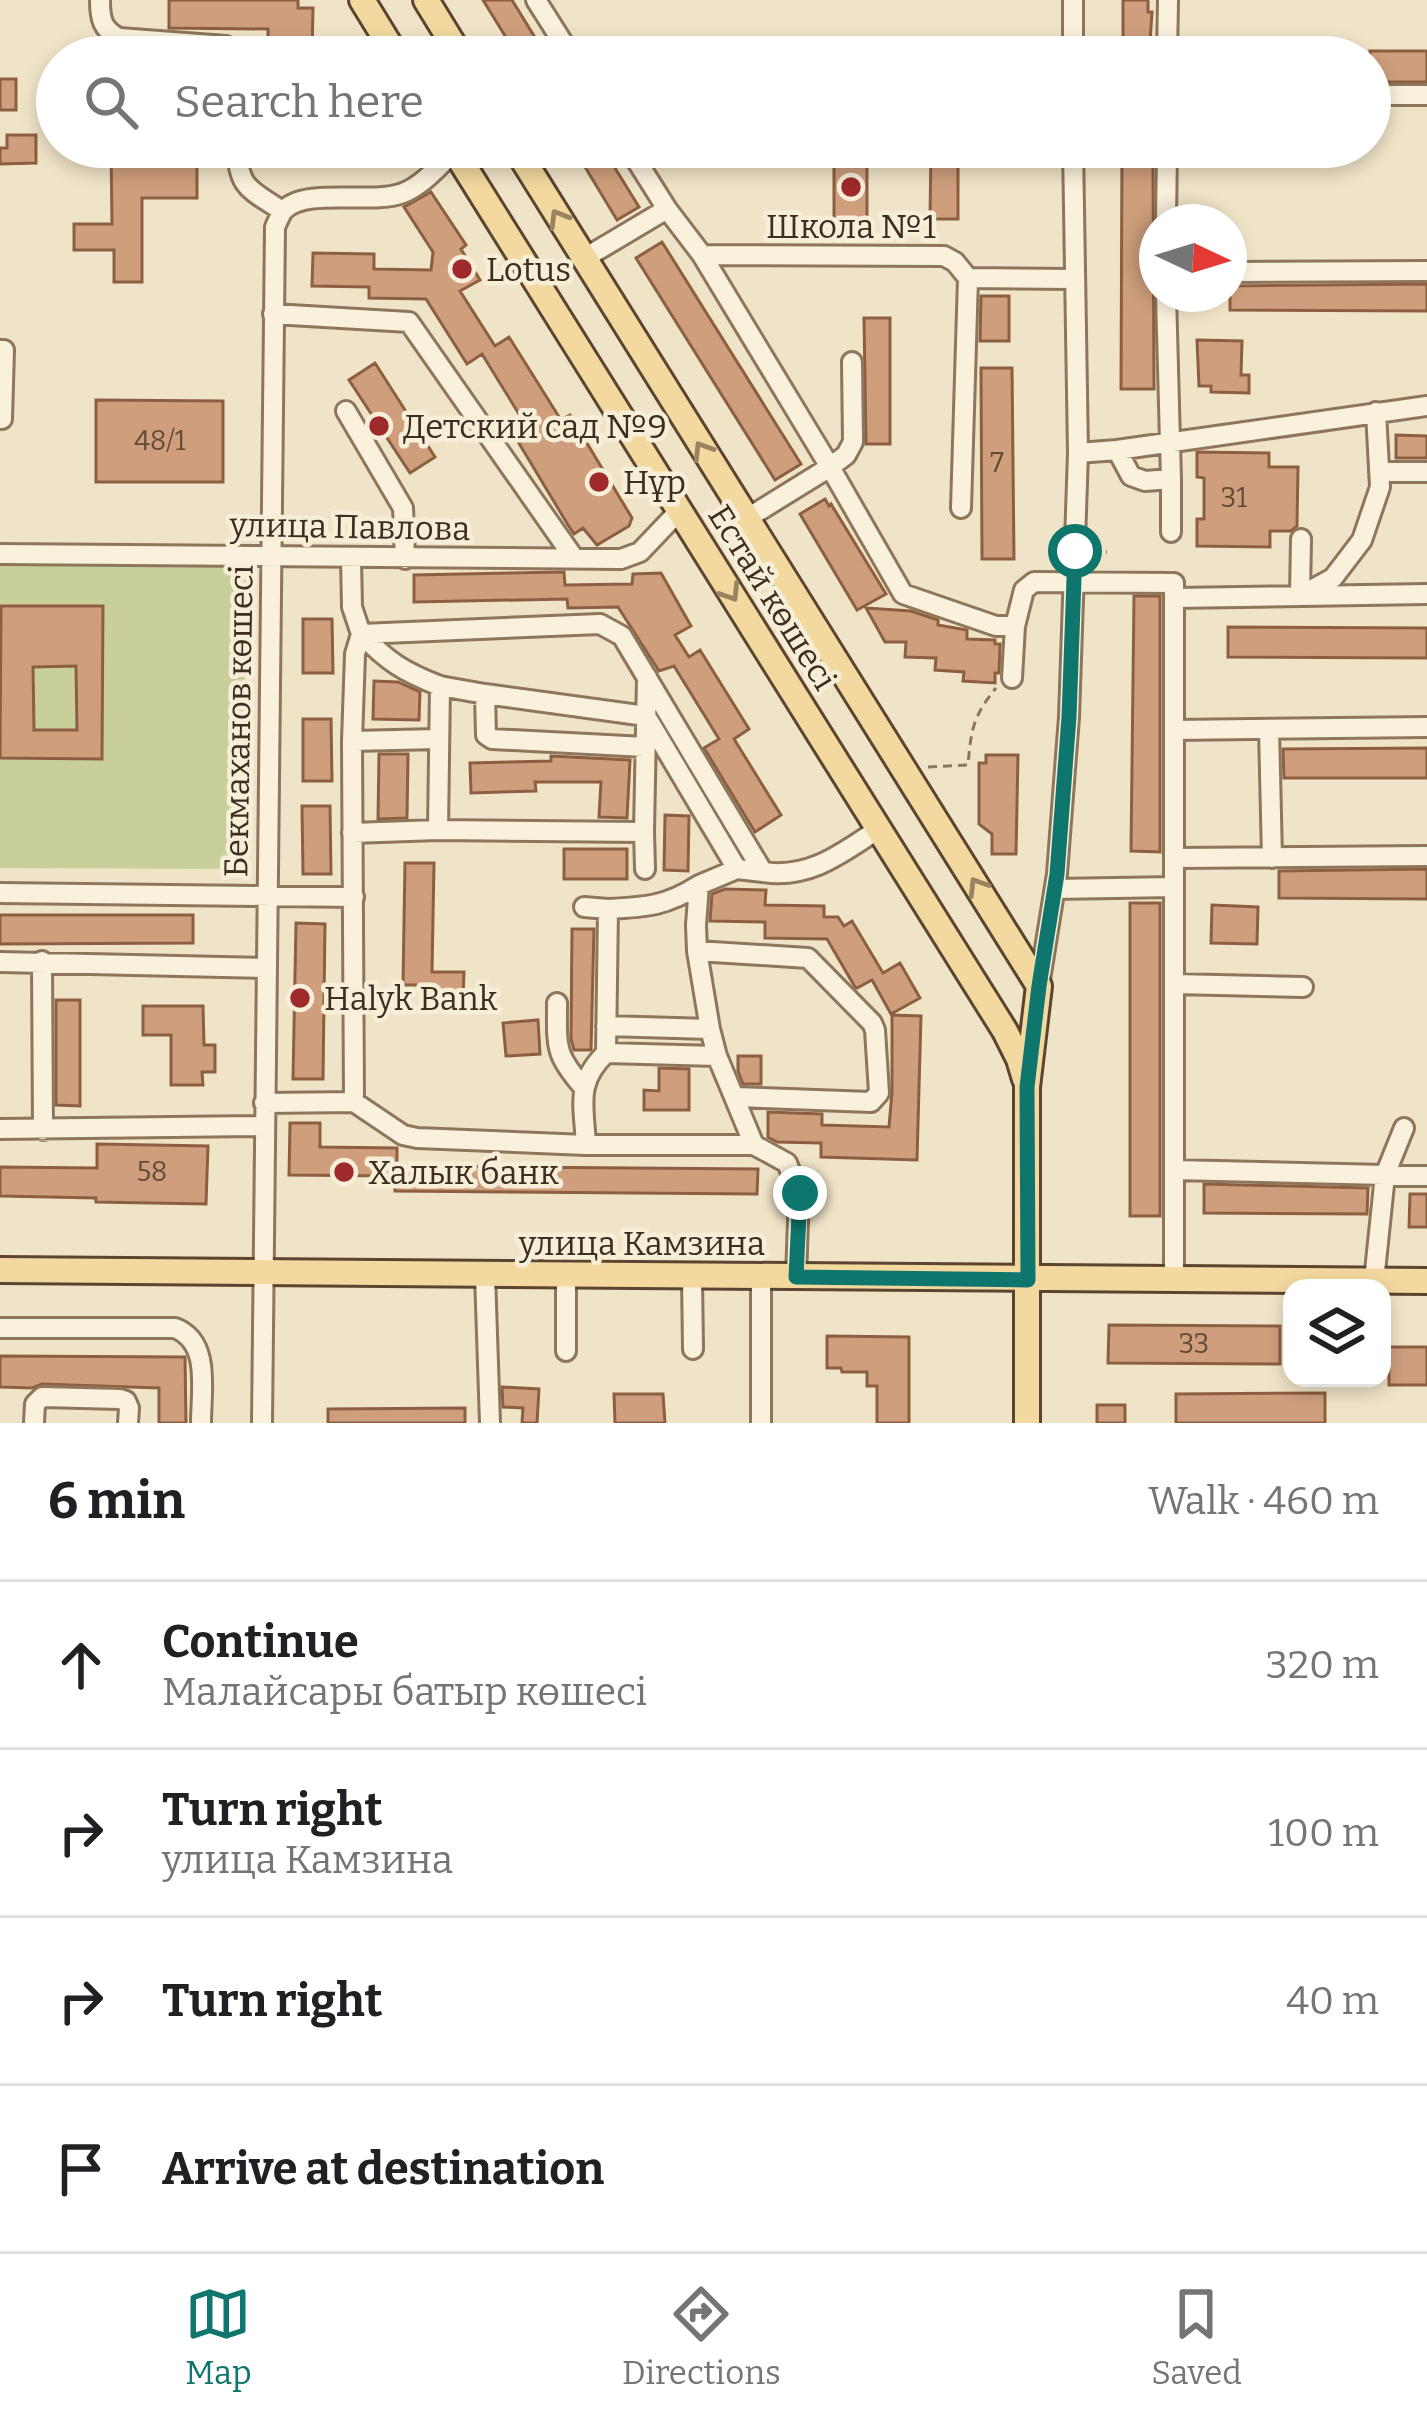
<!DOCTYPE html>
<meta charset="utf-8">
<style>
:root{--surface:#fff;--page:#f2f2f2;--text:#202124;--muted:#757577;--line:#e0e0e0;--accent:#0f766e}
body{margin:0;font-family:Bitter,serif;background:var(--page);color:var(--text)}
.controls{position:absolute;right:36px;bottom:36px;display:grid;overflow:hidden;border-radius:24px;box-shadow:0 6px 18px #0003}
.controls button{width:108px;height:108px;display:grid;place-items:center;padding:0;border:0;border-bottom:3px solid var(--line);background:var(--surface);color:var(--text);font:60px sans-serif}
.compass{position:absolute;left:1139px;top:204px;width:108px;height:108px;border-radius:50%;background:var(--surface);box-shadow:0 6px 18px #0003;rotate:94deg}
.stop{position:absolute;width:36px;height:36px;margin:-27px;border:9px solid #0f766e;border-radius:50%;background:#fff}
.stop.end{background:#0f766e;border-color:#fff;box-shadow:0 3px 12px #0008}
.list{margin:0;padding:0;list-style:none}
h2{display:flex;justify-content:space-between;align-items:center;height:156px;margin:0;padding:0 48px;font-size:51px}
h2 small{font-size:39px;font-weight:400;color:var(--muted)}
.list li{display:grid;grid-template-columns:78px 1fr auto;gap:36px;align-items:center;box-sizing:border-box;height:168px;padding:0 48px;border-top:3px solid var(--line)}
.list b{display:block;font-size:45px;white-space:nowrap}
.list p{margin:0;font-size:39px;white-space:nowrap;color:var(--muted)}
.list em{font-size:39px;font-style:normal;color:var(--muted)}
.icon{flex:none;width:66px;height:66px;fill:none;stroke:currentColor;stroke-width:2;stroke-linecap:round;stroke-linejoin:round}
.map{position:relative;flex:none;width:1427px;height:1423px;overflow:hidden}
.search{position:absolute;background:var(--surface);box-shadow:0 6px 18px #0003;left:36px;right:36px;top:36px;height:132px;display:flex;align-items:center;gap:30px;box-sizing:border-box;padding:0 42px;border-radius:66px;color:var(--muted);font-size:45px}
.sheet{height:828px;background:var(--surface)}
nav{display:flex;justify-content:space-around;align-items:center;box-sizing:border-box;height:168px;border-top:3px solid var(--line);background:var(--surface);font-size:33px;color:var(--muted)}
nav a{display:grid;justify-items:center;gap:6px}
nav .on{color:var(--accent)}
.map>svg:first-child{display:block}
</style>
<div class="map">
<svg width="1427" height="1423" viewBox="0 0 1427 1423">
<rect width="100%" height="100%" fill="#f0e4c8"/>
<path fill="#c9cf9b" d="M0,563L252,564L233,869L0,868Z"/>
<path fill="#cf9f7d" stroke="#8d5f41" stroke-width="3" fill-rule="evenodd" d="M169,0H298V8H313L312,57H268V29L169,28Z
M483,0H512L547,57H518Z
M1123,0H1148V12H1152L1149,57H1123Z
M1370,51H1427V82H1370Z
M0,79H16V110H0Z
M7,135H36V163L0,164V148H7Z
M111,147H146V163H197V198H142V282H114V250H74V224H112Z
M573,147H602L639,207L617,220Z
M834,147H867V223H834Z
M931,147H958V219H930Z
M1122,147H1149V164H1153L1154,389H1121Z
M431,192L466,245L461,249L480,280L460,291L495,346L509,337L561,420L570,415L632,518L629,526L597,545L583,528L574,534L568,525L517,440L530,432L482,354L467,364L426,299L369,298V287L312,286L313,253L374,254V269L431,270L433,252L404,207Z
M662,242L801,464L775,480L636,258Z
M1427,284V311L1230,310V286Z
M981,296H1009V341H980Z
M864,318H890V444H866Z
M1197,340L1242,341L1241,375H1249V393L1211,392V386H1199Z
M375,363L435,457L410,473L349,380Z
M981,368H1012L1014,559H982Z
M96,400L223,401V482H96Z
M1396,435L1427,436V458H1396Z
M1197,452L1269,453V467H1298L1297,526L1291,531H1270V547L1197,546V519H1204V478L1197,477Z
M825,499L829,506L831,504L886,594L857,610L800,514Z
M564,572L565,585L632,584L633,574L661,573L691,626L675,635L689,657L700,650L749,729L734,739L781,815L755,832L704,748L719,739L674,666L659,671L618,607L568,608L567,599L414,602V575Z
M1134,596H1160V852L1131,851Z
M1,606H103L102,759L0,758ZM76,666L77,730H34L33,667Z
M866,608L911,611L938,620V625L967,630V639L995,640V644H1000L999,673H995V683L963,681L964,672L935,670L936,658L905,657L906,642H885Z
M303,619H332L333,673H303Z
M1228,627L1427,628V658L1228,657Z
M374,681L398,682L420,692L419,720L373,719Z
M303,719H331L332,781H303Z
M1427,748V778H1284L1283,749Z
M379,754H408L407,818L378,819Z
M986,755H1018L1016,854H992V834L979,824V763H986Z
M551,756L630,760L627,818L599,817L601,782H535L536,791L471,793L470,763L551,761Z
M302,806H330L331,874H303Z
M665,815L689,816L688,871L664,870Z
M564,849H627V879H564Z
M405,863H434L432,972H464L463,997L426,996V985H403Z
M1427,869V899L1279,898V871Z
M725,889L766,890L765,905L824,906V917H838L844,926L852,921L883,973L900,963L920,998L891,1014L872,980L857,988L855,987L827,939L765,938V922L710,921L712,894Z
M1130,903H1160V1216H1130Z
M1212,905L1258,907L1257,944L1211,943Z
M0,915H193V943L0,944Z
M296,923L325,924L323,1079H293Z
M572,929H594L591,1050H574L571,1039Z
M56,1000H80V1106L56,1105Z
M143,1006H203L204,1045H215V1072H202L203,1085H171V1035H143Z
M892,1015L921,1016L917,1160L821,1157V1143L777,1142L768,1137V1112L822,1114V1125L889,1127L892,1092Z
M538,1020L540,1054L506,1056L503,1023Z
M738,1056H761V1084H743L738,1071Z
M659,1068L689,1069V1110H644V1090L659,1091Z
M290,1123H320V1147L397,1148V1166L758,1169L757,1194L395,1191V1176L289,1175Z
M97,1144L208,1146L206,1204L96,1202V1198L0,1196V1167L97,1168Z
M1204,1184L1368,1188L1367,1214L1204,1213Z
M1410,1194H1427V1227H1409Z
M1109,1325L1280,1326V1364L1108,1363Z
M827,1336L909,1337V1423H877V1386H867V1372H842L841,1368H827Z
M1389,1347H1427V1385H1389Z
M0,1356L185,1357L186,1423H159V1388L42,1384L32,1388L0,1387Z
M502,1387L539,1389L537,1423H522L523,1408L503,1407Z
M1325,1393V1423H1176V1394Z
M614,1394H663L665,1423H615Z
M1097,1405H1125V1423H1097Z
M465,1408V1423H328V1409Z"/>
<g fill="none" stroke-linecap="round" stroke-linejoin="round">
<defs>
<path id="minor" d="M100,0C100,19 102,29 119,38L226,46L234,50L236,57
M536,0L572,57
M1073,57V0
M1167,57L1168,0
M1370,95H1427
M237,147C238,189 250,189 282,211
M628,147L667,209L702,255L944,256L955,262L968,278L1074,279
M1166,222L1167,147
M702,255L830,467L746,519
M583,259L667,209
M1229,272L1427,271
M1166,294L1171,479
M273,314L409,322L574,558
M0,350H4L2,419
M852,362L853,442L846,455L830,467L903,594L996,626H1015L1024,590L1034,582L1174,583V858L1427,856
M346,411L403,508L405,559
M1117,450L1131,476L1145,481L1171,479V532
M1078,453L1117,450L1427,406
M1379,472H1427
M961,508L968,278
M0,554L621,559L640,552L680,510
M351,559L352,607L361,634L600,624L622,636L763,872C809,879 841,854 877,830
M1304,594L1333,578L1362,540L1380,487L1376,412
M1300,596L1301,539
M1174,598L1427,594
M1012,678L1015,626
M440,686L485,694L646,716L737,869
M485,694L486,735L492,739L645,747
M1269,729L1272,858
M1174,730L1427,727
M352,741L438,739
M644,832L645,869
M352,833L438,830
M763,872L737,869L699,885L696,925L697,951L710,1029L717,1056L754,1145L787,1163L799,1193L796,1277
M699,885C666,906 647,907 608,909L606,1053L717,1056
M1055,889L1174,887
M0,893L354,897
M584,907L608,909
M697,951L808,958L872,1023L875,1030L879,1093L871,1102L736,1097
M42,961L43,1130
M0,962L265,968
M1174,984L1303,987
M1039,986L1057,874L1069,717L1078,453L1073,147
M557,1003C557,1047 554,1054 584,1088
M606,1026L710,1029
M606,1053C575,1083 584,1105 586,1145H754
M354,1102L352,741L355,654L361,634C388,662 404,672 440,686L438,830L644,832L647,677
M264,1103L354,1102L403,1135L417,1138L586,1145
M0,1129L264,1126
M1174,1170L1427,1176
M485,1275L490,1423
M692,1277L693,1349
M761,1277V1423
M1174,1280V858
M1374,1281L1385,1175L1404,1128
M0,1328H175C211,1342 201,1390 201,1423
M566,1351V1276
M34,1423L35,1404L42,1397L120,1399L126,1401L129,1408L128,1423
M262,1423L275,227C277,223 281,213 284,210C306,187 372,205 403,193C423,185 439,166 454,151"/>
<path id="major" d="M362,0L397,57
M426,0L461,57
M452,147L1005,1031L1019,1059L1025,1079
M515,147L1039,986L1027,1087V1423
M0,1270L1427,1281"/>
</defs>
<use href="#minor" stroke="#8d765c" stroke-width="24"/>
<use href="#major" stroke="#5b4430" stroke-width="30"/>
<path stroke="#8d765c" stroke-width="3" stroke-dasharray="9 6" stroke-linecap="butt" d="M1091,552H1107
M928,767L968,765C971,730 973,716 996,688"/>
<use href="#minor" stroke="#faf1dc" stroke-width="18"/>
<use href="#major" stroke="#f3d9a0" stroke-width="24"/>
</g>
<defs><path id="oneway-chevron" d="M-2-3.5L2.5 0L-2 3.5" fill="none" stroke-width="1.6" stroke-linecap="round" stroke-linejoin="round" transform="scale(3)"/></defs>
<g stroke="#988460">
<use href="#oneway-chevron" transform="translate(558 218) rotate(-121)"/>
<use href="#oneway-chevron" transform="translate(702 450) rotate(-122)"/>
<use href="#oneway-chevron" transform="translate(731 593) rotate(58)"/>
<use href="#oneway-chevron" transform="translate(977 886) rotate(-122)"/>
</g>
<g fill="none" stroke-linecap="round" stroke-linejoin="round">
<path stroke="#0f766e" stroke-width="15" d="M800,1193L796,1277L1028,1280L1027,1087L1039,986L1057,874L1069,717L1075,551"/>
</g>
<g fill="#9e2a2b" stroke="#f7eed8" stroke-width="4.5">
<circle cx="851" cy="187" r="12"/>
<circle cx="462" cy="269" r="12"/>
<circle cx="379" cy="426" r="12"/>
<circle cx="599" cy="482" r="12"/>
<circle cx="300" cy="998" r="12"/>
<circle cx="344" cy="1172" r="12"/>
</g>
<g text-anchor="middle" stroke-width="9" stroke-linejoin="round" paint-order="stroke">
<g font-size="27" fill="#624a37">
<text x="160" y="450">48/1</text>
<text x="997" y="472">7</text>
<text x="1234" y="507">31</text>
<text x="152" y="1181">58</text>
<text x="1194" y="1353">33</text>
</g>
<g font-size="33" fill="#3d2e20" stroke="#f7eed8" text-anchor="start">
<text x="851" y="238" text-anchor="middle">Школа №1</text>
<text x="486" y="281">Lotus</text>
<text x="403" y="438">Детский сад №9</text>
<text x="623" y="494">Нұр</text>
<text x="324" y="1010">Halyk Bank</text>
<text x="368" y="1184">Халык банк</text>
</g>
<g font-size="33" fill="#3d2e20" stroke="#f7eed8">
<text transform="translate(350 526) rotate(1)" y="12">улица Павлова</text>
<text transform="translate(773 597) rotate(58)" y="12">Естай көшесі</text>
<text transform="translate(238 721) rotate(-89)" y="12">Бекмаханов көшесі</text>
<text x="642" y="1255">улица Камзина</text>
</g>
</g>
</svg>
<div class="controls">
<button><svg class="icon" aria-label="layers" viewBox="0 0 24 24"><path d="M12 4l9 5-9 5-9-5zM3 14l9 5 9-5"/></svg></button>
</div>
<svg class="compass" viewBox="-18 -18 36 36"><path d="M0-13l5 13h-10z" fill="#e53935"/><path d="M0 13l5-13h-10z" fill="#757577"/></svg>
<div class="stop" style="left:1075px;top:551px"></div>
<div class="stop end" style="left:800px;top:1193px"></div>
<div class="search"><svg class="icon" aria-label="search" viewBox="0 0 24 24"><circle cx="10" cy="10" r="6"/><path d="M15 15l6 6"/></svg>Search here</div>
</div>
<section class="sheet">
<h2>6 min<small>Walk · 460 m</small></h2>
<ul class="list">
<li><svg class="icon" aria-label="ahead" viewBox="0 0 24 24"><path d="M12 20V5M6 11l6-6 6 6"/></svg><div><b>Continue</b><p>Малайсары батыр көшесі</p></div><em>320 m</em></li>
<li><svg class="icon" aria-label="right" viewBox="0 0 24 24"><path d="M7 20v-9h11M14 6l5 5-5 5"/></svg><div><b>Turn right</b><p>улица Камзина</p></div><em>100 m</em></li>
<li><svg class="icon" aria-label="right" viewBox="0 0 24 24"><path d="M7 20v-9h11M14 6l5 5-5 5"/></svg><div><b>Turn right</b></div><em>40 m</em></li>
<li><svg class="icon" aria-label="arrive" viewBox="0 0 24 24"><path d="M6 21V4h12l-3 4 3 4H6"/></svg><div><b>Arrive at destination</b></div></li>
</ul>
</section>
<nav>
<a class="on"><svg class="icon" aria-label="map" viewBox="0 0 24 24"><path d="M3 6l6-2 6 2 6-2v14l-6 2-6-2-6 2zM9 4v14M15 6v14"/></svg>Map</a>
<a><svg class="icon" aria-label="directions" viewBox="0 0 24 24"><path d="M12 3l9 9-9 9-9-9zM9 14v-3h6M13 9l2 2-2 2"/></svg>Directions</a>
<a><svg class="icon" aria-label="saved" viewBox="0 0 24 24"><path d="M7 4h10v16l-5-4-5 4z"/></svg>Saved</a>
</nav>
